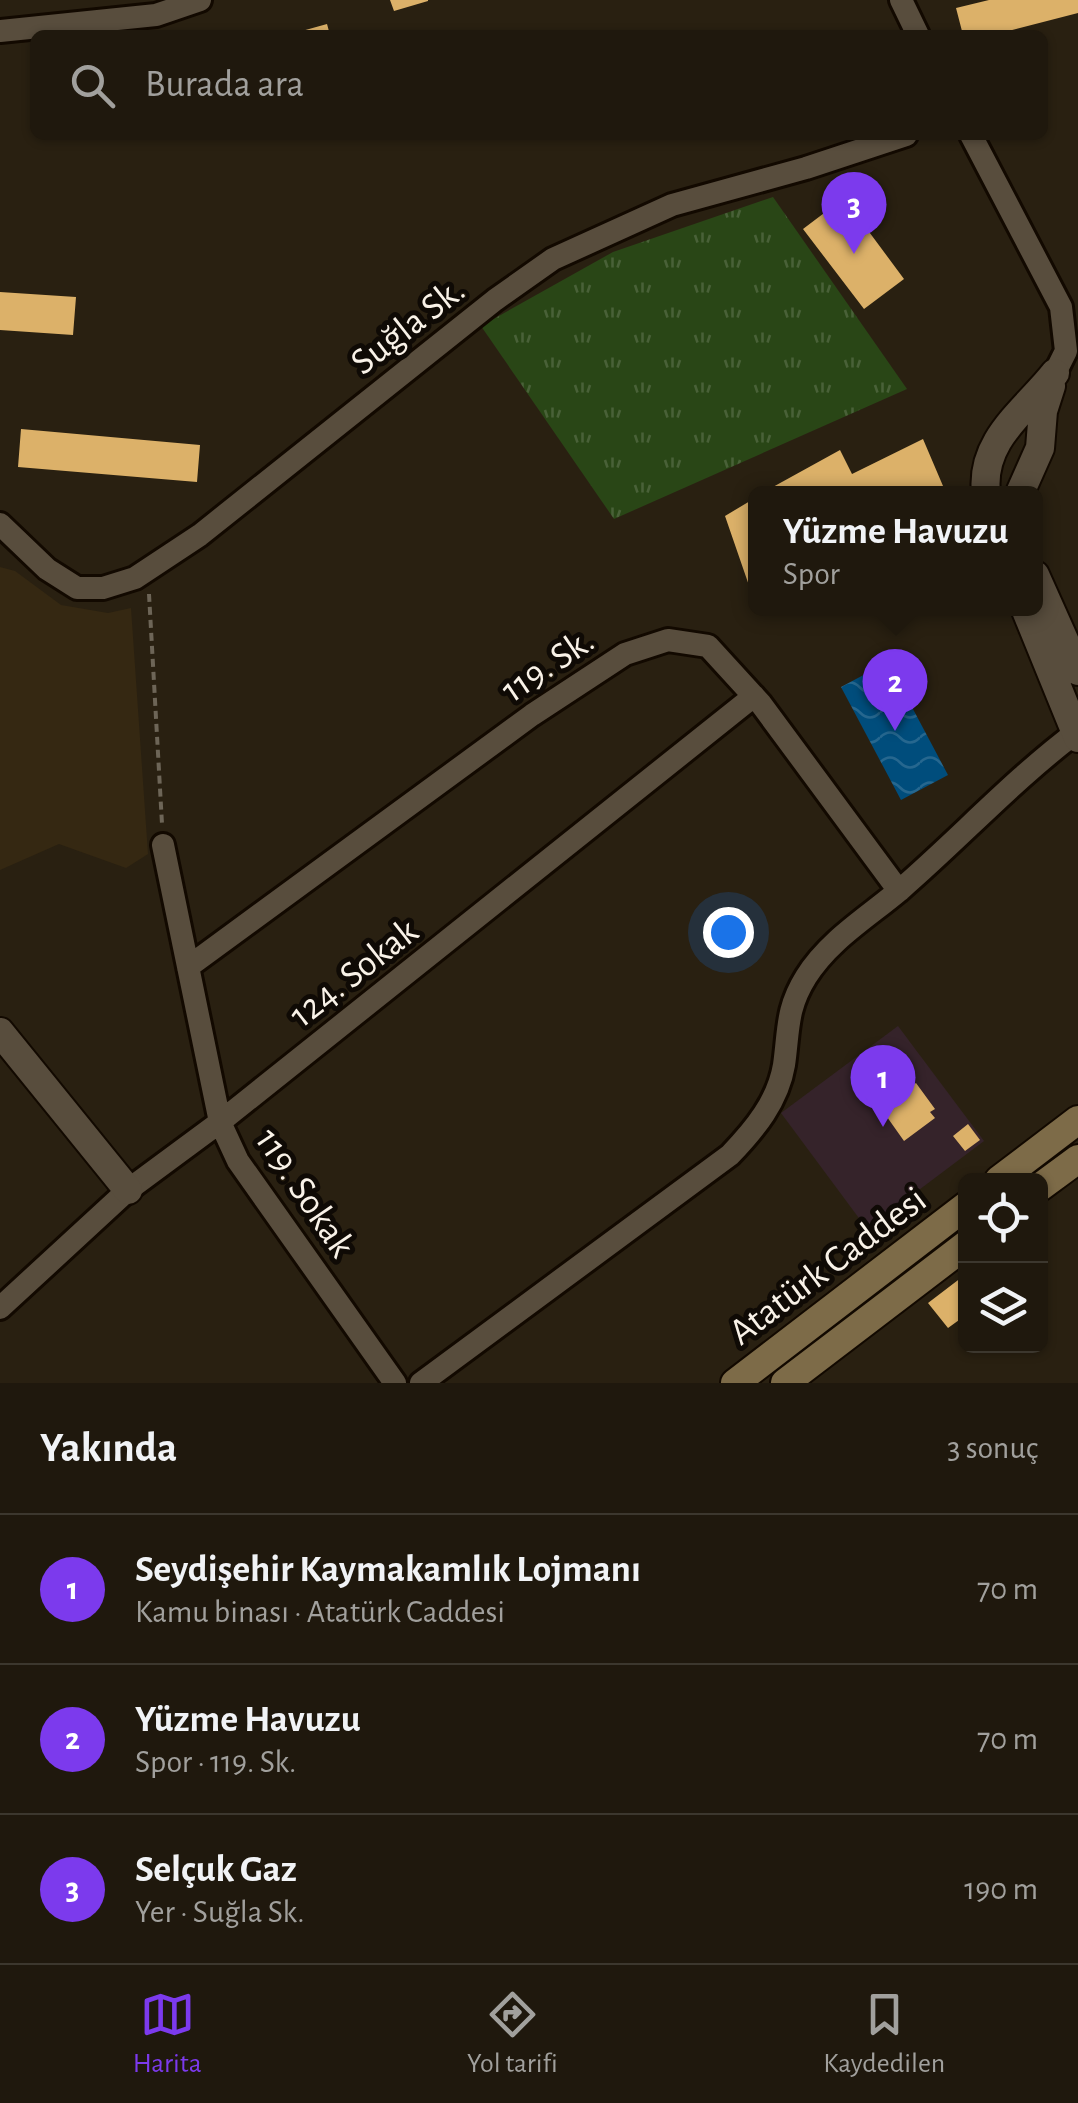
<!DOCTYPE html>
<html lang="tr">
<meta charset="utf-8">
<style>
:root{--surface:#1f180d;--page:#272116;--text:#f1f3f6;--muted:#a1a09d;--line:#3c372e;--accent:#7c3aed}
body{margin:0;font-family:"Alegreya Sans",sans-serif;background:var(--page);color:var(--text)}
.controls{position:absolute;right:30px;bottom:30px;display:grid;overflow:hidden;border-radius:15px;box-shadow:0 2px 8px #0004}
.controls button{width:90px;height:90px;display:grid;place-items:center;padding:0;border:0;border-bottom:2px solid var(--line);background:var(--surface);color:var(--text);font:50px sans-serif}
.you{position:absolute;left:728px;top:932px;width:35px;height:35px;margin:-25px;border:8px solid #fff;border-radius:50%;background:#1a73e8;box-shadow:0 0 0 15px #1a73e833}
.badge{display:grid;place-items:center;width:65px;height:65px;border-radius:50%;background:var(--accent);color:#fff;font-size:32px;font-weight:700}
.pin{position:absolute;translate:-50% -82px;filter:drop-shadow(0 2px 5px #0008)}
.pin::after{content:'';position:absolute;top:52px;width:35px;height:30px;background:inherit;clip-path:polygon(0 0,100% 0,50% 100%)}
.popup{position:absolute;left:748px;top:486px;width:295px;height:130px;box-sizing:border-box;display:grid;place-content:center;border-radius:15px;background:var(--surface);filter:drop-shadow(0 2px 8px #0005);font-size:32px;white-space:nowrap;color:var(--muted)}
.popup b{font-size:38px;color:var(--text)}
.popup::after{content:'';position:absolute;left:50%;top:100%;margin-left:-20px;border:20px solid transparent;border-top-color:var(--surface)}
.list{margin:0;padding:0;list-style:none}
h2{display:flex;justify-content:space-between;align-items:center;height:130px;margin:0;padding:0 40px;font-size:42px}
h2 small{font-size:32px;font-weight:400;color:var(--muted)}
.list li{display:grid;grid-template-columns:65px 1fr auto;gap:30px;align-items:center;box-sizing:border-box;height:150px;padding:0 40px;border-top:2px solid var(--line)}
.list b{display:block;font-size:38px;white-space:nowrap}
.list p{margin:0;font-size:32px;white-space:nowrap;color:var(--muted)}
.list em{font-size:32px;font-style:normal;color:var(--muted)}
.icon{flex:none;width:55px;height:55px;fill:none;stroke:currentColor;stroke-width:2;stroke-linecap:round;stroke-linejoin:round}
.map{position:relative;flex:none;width:1078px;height:1383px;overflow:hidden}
.search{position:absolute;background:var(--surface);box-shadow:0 2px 8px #0004;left:30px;right:30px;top:30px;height:110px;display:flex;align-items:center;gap:25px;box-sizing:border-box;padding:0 35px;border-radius:15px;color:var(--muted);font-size:38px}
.sheet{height:580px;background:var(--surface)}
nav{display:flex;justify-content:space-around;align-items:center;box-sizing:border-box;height:140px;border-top:2px solid var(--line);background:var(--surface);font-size:28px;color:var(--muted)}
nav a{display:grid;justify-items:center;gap:5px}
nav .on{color:var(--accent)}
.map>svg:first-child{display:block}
</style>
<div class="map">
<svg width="1078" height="1383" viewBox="0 0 1078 1383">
<defs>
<pattern id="park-tufts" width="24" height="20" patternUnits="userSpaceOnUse" patternTransform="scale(2.5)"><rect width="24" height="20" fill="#294616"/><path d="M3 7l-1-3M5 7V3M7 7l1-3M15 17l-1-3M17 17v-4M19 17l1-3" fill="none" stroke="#496138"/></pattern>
<pattern id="water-waves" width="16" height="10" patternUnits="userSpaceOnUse" patternTransform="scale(2.5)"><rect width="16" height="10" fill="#004d7c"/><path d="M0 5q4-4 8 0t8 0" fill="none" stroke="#26678f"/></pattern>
</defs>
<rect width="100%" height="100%" fill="#292011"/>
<path fill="#35232a" d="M898,1026L984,1141L867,1229L781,1113Z"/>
<path fill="#352812" d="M0,567L15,571L61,605L108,613L131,608L148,854L126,868L59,844L0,870Z"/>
<path fill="url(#park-tufts)" d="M773,197L907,389L614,519L481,326L613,252Z"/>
<path fill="url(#water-waves)" d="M888,662L948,775L901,800L841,687Z"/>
<path fill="#dcb169" d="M390,0H428V1L394,11Z
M989,0H1078V13L993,35H963L956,8Z
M327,24L330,35H292L291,34Z
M844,198L904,279L864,309L803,229Z
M0,292L76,297L73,335L0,330Z
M21,429L200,445L197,482L18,467Z
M923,439L946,493H762L840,450L852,474Z
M755,498V599L754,600L725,516Z
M905,1078L911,1086L916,1083L935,1109L930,1112L935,1118L904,1141L875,1100Z
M968,1124L980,1140L965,1151L953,1136Z
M966,1274V1315L948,1328L928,1303Z"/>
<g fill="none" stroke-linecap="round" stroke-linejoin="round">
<defs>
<path id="minor" d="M901,0L918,35
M0,31L156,15L200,0
M971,135L1061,307L1066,351L1055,373
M0,524L47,569L77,588H103L135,578L200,535L495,300L553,259L672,205L806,168L906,135
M163,845L220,1122L238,1161L395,1383
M188,967L532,715L625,654L668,640L708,646L761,704L899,891
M0,1308L128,1190L220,1122L754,696
M421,1383L730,1155C755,1129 778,1101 784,1065C789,1030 786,1009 806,977C829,940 868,917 901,889C960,838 1015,778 1078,731"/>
<path id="tertiary" d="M986,493C980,440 1025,411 1055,373
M1020,493L1040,448L1043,411L1051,386
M1035,575L1078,671
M1025,608L1078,738
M0,1032L128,1190"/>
<path id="secondary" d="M999,1180L1078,1120
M1040,1187L1078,1159
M735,1383L966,1206
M785,1383L966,1245"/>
</defs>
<use href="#minor" stroke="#120900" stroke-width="28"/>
<use href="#tertiary" stroke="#120900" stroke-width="32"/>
<use href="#secondary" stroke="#120900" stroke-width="32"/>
<path stroke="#6d6557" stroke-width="4" stroke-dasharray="8 5" stroke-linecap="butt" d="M149,594L162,824"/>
<use href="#minor" stroke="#584d3d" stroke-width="22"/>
<use href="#tertiary" stroke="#584d3d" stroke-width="28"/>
<use href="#secondary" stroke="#7d6b48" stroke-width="28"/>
</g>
<g text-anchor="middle" stroke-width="10" stroke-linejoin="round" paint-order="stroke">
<g font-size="38" fill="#f9f2e8" stroke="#0f0a05">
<text transform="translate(407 325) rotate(-38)" y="13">Suğla Sk.</text>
<text transform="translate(547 664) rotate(-34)" y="13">119. Sk.</text>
<text transform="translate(353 972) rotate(-38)" y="13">124. Sokak</text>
<text transform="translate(306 1192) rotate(56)" y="13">119. Sokak</text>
<text transform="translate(827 1265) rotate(-37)" y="13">Atatürk Caddesi</text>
</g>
</g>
</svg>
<div class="controls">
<button><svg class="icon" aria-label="locate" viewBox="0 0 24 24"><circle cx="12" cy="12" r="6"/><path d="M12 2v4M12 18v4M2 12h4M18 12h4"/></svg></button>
<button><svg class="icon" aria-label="layers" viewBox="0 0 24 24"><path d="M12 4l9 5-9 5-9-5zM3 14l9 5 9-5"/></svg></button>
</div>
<div class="you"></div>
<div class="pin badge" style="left:883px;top:1127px">1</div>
<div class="pin badge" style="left:895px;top:731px">2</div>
<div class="popup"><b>Yüzme Havuzu</b>Spor</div>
<div class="pin badge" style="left:854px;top:254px">3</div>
<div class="search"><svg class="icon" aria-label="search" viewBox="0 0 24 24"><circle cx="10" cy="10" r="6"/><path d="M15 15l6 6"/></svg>Burada ara</div>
</div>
<section class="sheet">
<h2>Yakında<small>3 sonuç</small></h2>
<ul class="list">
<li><span class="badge">1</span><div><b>Seydişehir Kaymakamlık Lojmanı</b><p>Kamu binası · Atatürk Caddesi</p></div><em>70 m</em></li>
<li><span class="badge">2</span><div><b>Yüzme Havuzu</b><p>Spor · 119. Sk.</p></div><em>70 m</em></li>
<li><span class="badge">3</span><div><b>Selçuk Gaz</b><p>Yer · Suğla Sk.</p></div><em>190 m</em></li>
</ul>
</section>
<nav>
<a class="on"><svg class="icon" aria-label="map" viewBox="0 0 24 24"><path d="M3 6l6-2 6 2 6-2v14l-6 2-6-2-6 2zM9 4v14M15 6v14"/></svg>Harita</a>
<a><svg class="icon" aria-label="directions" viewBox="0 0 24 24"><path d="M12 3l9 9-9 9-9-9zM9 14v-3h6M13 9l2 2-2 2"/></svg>Yol tarifi</a>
<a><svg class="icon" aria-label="saved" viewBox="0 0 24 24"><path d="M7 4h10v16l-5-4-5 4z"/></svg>Kaydedilen</a>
</nav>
